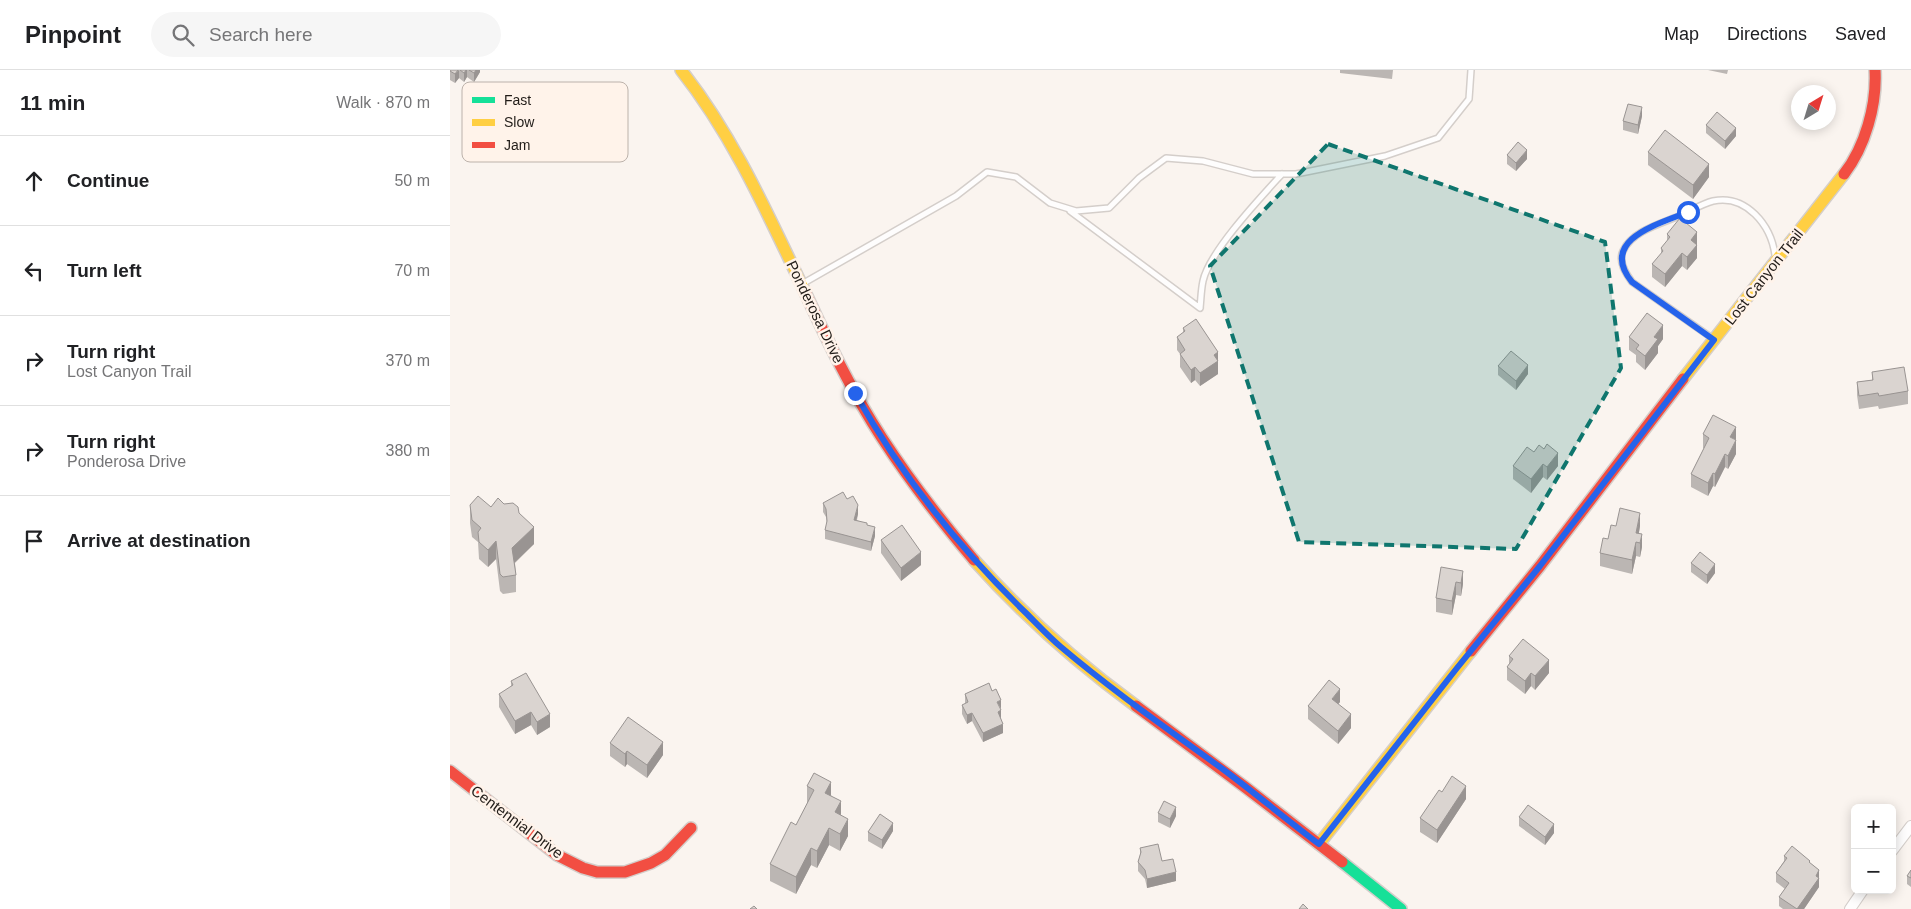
<!DOCTYPE html>
<meta charset="utf-8">
<style>
:root{--surface:#fff;--page:#f6f6f6;--text:#202124;--muted:#757577;--line:#e0e0e0}
body{margin:0;font-family:Arial,sans-serif;background:var(--page);color:var(--text)}
.controls{position:absolute;right:15px;bottom:15px;display:grid;overflow:hidden;border-radius:8px;box-shadow:0 2px 12px #0003}
.controls button{width:45px;height:45px;display:grid;place-items:center;padding:0;border:0;border-bottom:1px solid var(--line);background:var(--surface);color:var(--text);font:25px sans-serif}
.compass{position:absolute;left:1341px;top:15px;width:45px;height:45px;border-radius:50%;background:var(--surface);box-shadow:0 2px 12px #0003;rotate:38deg}
.stop{position:absolute;width:15px;height:15px;margin:-11px;border:4px solid #2563eb;border-radius:50%;background:#fff}
.stop.end{background:#2563eb;border-color:#fff;box-shadow:0 1px 5px #0008}
.list{margin:0;padding:0;list-style:none}
h2{display:flex;justify-content:space-between;align-items:center;height:65px;margin:0;padding:0 20px;font-size:21px}
h2 small{font-size:16px;font-weight:400;color:var(--muted)}
.list li{display:grid;grid-template-columns:32px 1fr auto;gap:15px;align-items:center;box-sizing:border-box;height:90px;padding:0 20px;border-top:1px solid var(--line)}
.list b{display:block;font-size:19px;white-space:nowrap}
.list p{margin:0;font-size:16px;white-space:nowrap;color:var(--muted)}
.list em{font-size:16px;font-style:normal;color:var(--muted)}
.icon{flex:none;width:28px;height:28px;fill:none;stroke:currentColor;stroke-width:2;stroke-linecap:round;stroke-linejoin:round}
.map{position:relative;flex:none;width:1461px;height:839px;overflow:hidden}
header{display:flex;align-items:center;gap:30px;box-sizing:border-box;height:70px;padding:0 25px;background:var(--surface);border-bottom:1px solid var(--line)}
header strong{font-size:24px}
nav{display:flex;gap:28px;margin-inline-start:auto;font-size:18px}
.search{width:350px;height:45px;background:var(--page);display:flex;align-items:center;gap:12px;box-sizing:border-box;padding:0 18px;border-radius:28px;color:var(--muted);font-size:19px}
main{display:flex}
aside{flex:1;background:var(--surface)}
.map>svg:first-child{display:block}
</style>
<header>
<strong>Pinpoint</strong>
<div class="search"><svg class="icon" aria-label="search" viewBox="0 0 24 24"><circle cx="10" cy="10" r="6"/><path d="M15 15l6 6"/></svg>Search here</div>
<nav><a>Map</a><a>Directions</a><a>Saved</a></nav>
</header>
<main>
<aside>
<h2>11 min<small>Walk · 870 m</small></h2>
<ul class="list">
<li><svg class="icon" aria-label="ahead" viewBox="0 0 24 24"><path d="M12 20V5M6 11l6-6 6 6"/></svg><div><b>Continue</b></div><em>50 m</em></li>
<li><svg class="icon" aria-label="left" viewBox="0 0 24 24"><path d="M17 20v-9H6M10 6l-5 5 5 5"/></svg><div><b>Turn left</b></div><em>70 m</em></li>
<li><svg class="icon" aria-label="right" viewBox="0 0 24 24"><path d="M7 20v-9h11M14 6l5 5-5 5"/></svg><div><b>Turn right</b><p>Lost Canyon Trail</p></div><em>370 m</em></li>
<li><svg class="icon" aria-label="right" viewBox="0 0 24 24"><path d="M7 20v-9h11M14 6l5 5-5 5"/></svg><div><b>Turn right</b><p>Ponderosa Drive</p></div><em>380 m</em></li>
<li><svg class="icon" aria-label="arrive" viewBox="0 0 24 24"><path d="M6 21V4h12l-3 4 3 4H6"/></svg><div><b>Arrive at destination</b></div></li>
</ul>
</aside>
<div class="map">
<svg width="1461" height="839" viewBox="0 0 1461 839">
<rect width="100%" height="100%" fill="#faf4ef"/>
<g fill="none" stroke-linecap="round" stroke-linejoin="round">
<defs>
<path id="lane" d="M620,141L750,238
M352,214L506,126L537,102L566,107L600,133L626,141L659,138L689,108L716,88L753,91L803,104H846L935,86L988,68L1019,29L1021,0
M750,238C751,229 751,220 753,211C759,182 811,127 832,104
M1262,268L1182,212C1176,204 1168,192 1173,181C1181,163 1206,155 1224,148C1235,144 1251,134 1263,131C1296,124 1321,155 1325,185"/>
<path id="street" d="M1442,781L1461,756
M1400,839L1413,820"/>
<path id="fast" d="M892,792L951,839"/>
<path id="slow" d="M231,0C284,67 318,145 355,222
M1233,309L1394,104
M524,490C573,545 627,593 686,636
M869,774L1021,581"/>
<path id="jam" d="M1394,104C1415,77 1427,35 1425,0
M355,222C378,272 402,322 432,368C460,411 491,451 524,490
M1021,581L1090,496L1233,309
M686,636L795,717L892,792
M0,701L107,785L133,798L147,802H175L201,793L215,785L241,758"/>
</defs>
<use href="#lane" stroke="#d4ceca" stroke-width="8"/>
<use href="#street" stroke="#d4ceca" stroke-width="12"/>
<use href="#fast" stroke="#d4ceca" stroke-width="14"/>
<use href="#slow" stroke="#d4ceca" stroke-width="14"/>
<use href="#jam" stroke="#d4ceca" stroke-width="14"/>
<use href="#lane" stroke="#fefdfd" stroke-width="5"/>
<use href="#street" stroke="#fefdfd" stroke-width="10"/>
<use href="#fast" stroke="#16e098" stroke-width="11"/>
<use href="#slow" stroke="#ffcf43" stroke-width="11"/>
<use href="#jam" stroke="#f24e42" stroke-width="11"/>
</g>
<path fill="#bbb6b3" d="M0,0H30V2L24,12L17,7L14,12L9,8L5,13L0,10Z
M890,0H943L942,9L890,3Z
M1258,0H1278L1277,4Z
M1192,46L1188,64L1173,60V51Z
M1256,55L1286,66L1275,79L1256,63Z
M1198,82L1259,107L1243,129L1198,95Z
M1057,85L1077,89L1066,101L1057,94Z
M1247,162V188L1237,200L1232,196L1215,217L1202,207V194L1211,184V178L1217,171V164Z
M733,258L768,282V304L750,316L745,310L741,313L730,297V284L727,280V267L733,263Z
M1179,267L1213,269L1208,276V283L1195,300L1186,292V285L1179,280Z
M1048,296L1078,304L1066,320L1048,305Z
M1422,302L1458,321V334L1429,339L1428,336L1409,339L1407,325V312L1422,310Z
M1253,364L1286,370V384L1278,399L1275,397L1265,417L1263,416L1258,426L1241,417V404L1254,378H1253Z
M1084,382L1108,396L1097,410L1093,407L1081,423L1063,409V396Z
M397,429L408,444L407,450L417,455L425,466L421,481L375,469V460L377,454L376,447L373,442V433Z
M54,434L69,443L84,474L65,493L66,505V522L53,524L50,521L46,489L38,497L29,489L28,472L22,467L20,453V435L41,437Z
M1166,456H1190L1189,463L1192,477L1190,487L1186,486L1182,504L1150,496V483Z
M431,470L471,495L451,511L431,483Z
M1241,493L1265,503L1257,514L1241,502Z
M1013,501V514L1011,526L1006,525L1002,545L986,542V528Z
M1059,586L1099,603L1085,620L1081,616L1075,624L1057,610V597L1059,594Z
M61,611L100,657L87,665L81,655L65,664L49,637V624L61,617Z
M515,624L551,639V649L553,663L533,672L522,651L517,654L512,644V635L515,634Z
M890,632L888,634L901,658L888,674L858,649V636Z
M160,673L213,685L197,708L177,694L175,697L160,686Z
M357,716L381,725L391,745L398,766L390,781L379,775L367,798L361,795L346,824L320,811V794L346,755L357,734Z
M992,722L1016,729L987,773L970,762V748Z
M708,743L726,746L720,758L708,752Z
M1069,747L1104,763L1095,775L1069,756Z
M443,761L432,779L418,771V762Z
M690,778L712,791L726,811L697,818L695,809L688,801V792L690,785Z
M1334,786L1360,793L1369,800V817L1354,839H1333L1329,836V827L1335,819L1326,812V803L1334,791Z
M1461,800V817L1457,814V806Z"/>
<path fill="#999492" d="M9,0V8L5,13V4Z
M16,0H17V7L14,12V3Z
M26,0H30V2L24,12V3Z
M1192,37V46L1188,64V55Z
M1286,58V66L1275,79V71Z
M1077,80V89L1066,101V93Z
M1259,94V107L1243,129V115Z
M1247,162V188L1237,200V187L1241,170Z
M1232,183V196L1215,217V204Z
M1213,255V269L1208,276V283L1195,300V286L1204,267Z
M768,282V304L750,316V303L764,285Z
M1078,295V304L1066,320V311Z
M745,297V310L741,313V300Z
M1286,357V370L1280,367Z
M1286,370V384L1278,399V386Z
M1108,383V396L1097,410V397Z
M1275,384V397L1265,417V404Z
M1093,394V407L1081,423V409Z
M1263,403V416L1258,426V413Z
M408,435V444L404,458V450Z
M1190,443V456L1187,473L1186,463Z
M84,457V474L62,495V478Z
M425,457V466L421,481V472Z
M1192,464V477L1190,487V473Z
M46,471V489L38,497V480Z
M1186,472V486L1182,504V490Z
M471,482V495L451,511V498Z
M1265,494V503L1257,514V505Z
M1013,501V514L1011,526V513Z
M1006,512V525L1002,545V531Z
M1099,590V603L1085,620V606Z
M1081,603V616L1075,624V611Z
M890,619V632L882,642V629Z
M551,630V639L547,632Z
M551,640V649L548,642Z
M81,642V655L65,664V651Z
M522,643V651L517,654V645Z
M100,644V657L87,665V652Z
M901,644V658L888,674V661Z
M553,654V663L533,672V663Z
M213,672V685L197,708V695Z
M177,681V694L175,697V684Z
M381,712V730L375,723Z
M1016,716V729L987,773V760Z
M391,731V748L385,742Z
M726,737V746L720,758V749Z
M398,749V766L390,781V764Z
M443,753V761L432,779V770Z
M1104,754V763L1095,775V767Z
M379,758V775L367,798V781Z
M361,778V795L346,824V807Z
M1369,800V817L1354,839H1347Z
M726,802V811L697,818V809Z"/>
<path fill="#dad4d0" stroke="#999492" d="M0,0H8L5,4L0,1Z
M10,0H16L14,3Z
M19,0H26L24,3Z
M1178,34L1192,37L1188,55L1173,51Z
M1267,42L1286,58L1275,71L1256,55Z
M1215,60L1259,94L1243,115L1198,82Z
M1068,72L1077,80L1066,93L1057,85Z
M1230,148L1247,162L1241,170L1247,175L1237,187L1232,183L1215,204L1202,194L1213,181L1211,178L1220,167L1217,164Z
M1197,243L1213,255L1204,267L1208,269L1195,286L1186,279L1189,275L1179,267Z
M746,249L768,282L764,285L768,291L750,303L745,297L741,300L730,284L735,280L727,267L735,261L733,258Z
M1061,281L1078,295L1066,311L1048,296Z
M1454,297L1458,321L1429,326L1428,323L1409,326L1407,312L1423,310L1422,302Z
M1263,345L1286,357L1280,367L1286,370L1278,386L1275,384L1265,404L1263,403L1258,413L1241,404L1259,368L1253,364Z
M1097,374L1108,383L1097,397L1093,394L1081,409L1063,396L1077,377L1084,382L1089,375L1094,379Z
M393,422L397,429L403,426L408,435L404,450L417,453V455L425,457L421,472L375,460L377,451L376,439L373,433Z
M28,426L41,437L48,428L54,434L63,433L68,437L69,443L84,457L62,478L66,505L53,507L50,504L46,471L38,480L29,472L28,462L31,458L22,450L20,435Z
M1170,438L1190,443L1186,463L1192,464L1190,473L1186,472L1182,490L1150,483L1153,468L1158,469L1161,455L1166,456Z
M452,455L471,482L451,498L431,470Z
M1250,482L1265,494L1257,505L1241,493Z
M991,497L1013,501L1011,513L1006,512L1002,531L986,528Z
M1073,569L1099,590L1085,606L1081,603L1075,611L1057,597L1063,589L1059,586Z
M76,603L100,644L87,652L81,642L65,651L49,624L63,615L61,611Z
M879,610L890,619L882,629L901,644L888,661L858,636Z
M539,613L542,621L546,619L551,630L547,632L551,640L548,642L553,654L533,663L522,643L517,645L512,635L518,632L515,624Z
M178,647L213,672L197,695L177,681L175,684L160,673Z
M364,703L381,712L375,723L391,731L385,742L398,749L390,764L379,758L367,781L361,778L346,807L320,794L341,752L346,755L364,720L357,716Z
M1002,706L1016,716L987,760L970,748L989,720L992,722Z
M714,731L726,737L720,749L708,743Z
M1078,735L1104,754L1095,767L1069,747Z
M430,744L443,753L432,770L418,762Z
M708,774L712,791L723,789L726,802L697,809L695,800L688,792L691,782L690,778Z
M1342,776L1360,791L1359,792L1369,800L1366,806L1369,808L1347,839L1329,827L1339,813L1326,803L1337,788L1334,786Z
M1461,800V808L1457,806Z
M853,834L858,839H849Z
M304,836L307,839H300Z"/>
<g fill="none" stroke-linecap="round" stroke-linejoin="round">
<path stroke="#2563eb" stroke-width="6" d="M405,323C451,405 509,478 576,543C587,554 599,567 611,577C663,621 719,660 774,700C806,724 837,750 869,774L1007,598L1090,496L1264,270L1182,212C1148,170 1208,154 1238,142"/>
</g>
<path fill="#0f766e" fill-opacity="0.2" stroke="#0f766e" stroke-width="4" stroke-dasharray="10 6" stroke-linejoin="round" d="M878,74L1155,172L1171,298L1066,479L849,472L760,196Z"/>
<g text-anchor="middle" stroke-width="5" stroke-linejoin="round" paint-order="stroke">
<g font-size="15" fill="#211c18" stroke="#fff3ea">
<text transform="translate(1314 207) rotate(-52)" y="5">Lost Canyon Trail</text>
<text transform="translate(365 242) rotate(64)" y="5">Ponderosa Drive</text>
<text transform="translate(67 752) rotate(37)" y="5">Centennial Drive</text>
</g>
</g>
<rect x="12" y="12" width="166" height="80" rx="8" fill="#fff3ea" stroke="#bcb2ab" stroke-width="1"/>
<rect x="22" y="27" width="23" height="6" fill="#16e098"/>
<rect x="22" y="49" width="23" height="7" fill="#ffcf43"/>
<rect x="22" y="72" width="23" height="6" fill="#f24e42"/>
<g font-size="14" fill="#211c18">
<text x="54" y="35">Fast</text>
<text x="54" y="57">Slow</text>
<text x="54" y="80">Jam</text>
</g>
</svg>
<div class="controls">
<button>+</button>
<button>−</button>
</div>
<svg class="compass" viewBox="-18 -18 36 36"><path d="M0-13l5 13h-10z" fill="#e53935"/><path d="M0 13l5-13h-10z" fill="#757577"/></svg>
<div class="stop" style="left:1238px;top:142px"></div>
<div class="stop end" style="left:405px;top:323px"></div>
</div>
</main>
